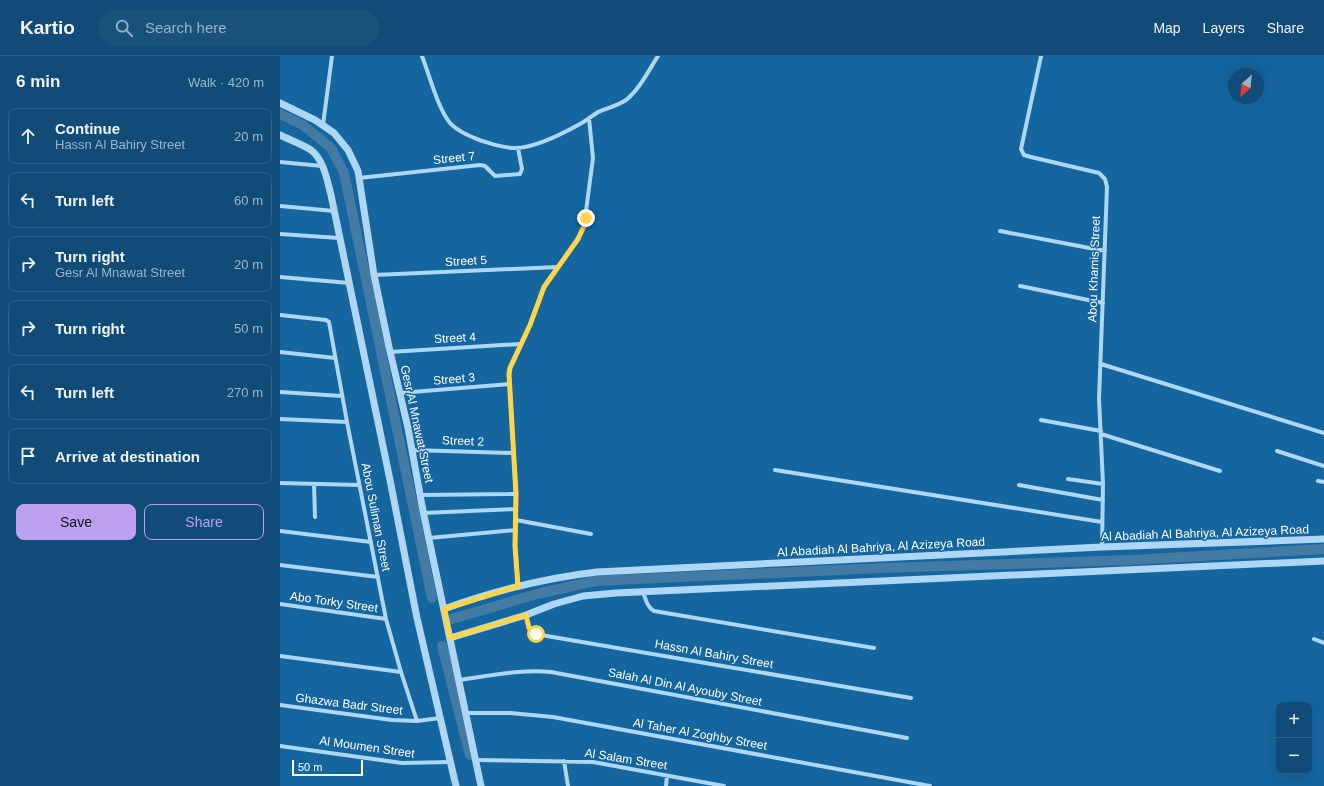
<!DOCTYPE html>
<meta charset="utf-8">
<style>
:root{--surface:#104c77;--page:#19537c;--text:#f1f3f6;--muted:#9cb4c6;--line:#306389;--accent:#bca0f2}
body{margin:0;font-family:Arial,sans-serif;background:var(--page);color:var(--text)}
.controls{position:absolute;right:12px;bottom:12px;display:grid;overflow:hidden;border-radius:8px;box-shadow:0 4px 16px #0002}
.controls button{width:36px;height:36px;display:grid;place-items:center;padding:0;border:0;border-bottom:1px solid var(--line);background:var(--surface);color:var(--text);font:20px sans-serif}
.compass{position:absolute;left:948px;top:12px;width:36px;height:36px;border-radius:50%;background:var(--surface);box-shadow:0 4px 16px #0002;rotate:207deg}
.scale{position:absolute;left:12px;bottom:10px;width:71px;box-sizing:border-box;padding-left:4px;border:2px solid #fff;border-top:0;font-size:11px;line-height:14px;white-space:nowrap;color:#fff;-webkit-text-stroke:3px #15659f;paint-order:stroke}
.stop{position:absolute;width:12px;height:12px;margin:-9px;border:3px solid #ffd54a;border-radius:50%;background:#fff}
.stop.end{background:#ffd54a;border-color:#fff;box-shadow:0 1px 4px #0008}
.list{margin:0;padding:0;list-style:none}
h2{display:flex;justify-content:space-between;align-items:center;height:52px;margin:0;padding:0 16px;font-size:17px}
h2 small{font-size:13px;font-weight:400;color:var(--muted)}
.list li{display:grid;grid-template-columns:26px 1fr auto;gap:12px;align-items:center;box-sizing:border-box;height:56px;margin:0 8px 8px;padding:0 8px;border:1px solid var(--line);border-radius:8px}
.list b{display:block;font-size:15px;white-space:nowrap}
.list p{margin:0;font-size:13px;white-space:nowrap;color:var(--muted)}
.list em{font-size:13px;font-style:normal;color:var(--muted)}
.actions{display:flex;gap:8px;padding:12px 16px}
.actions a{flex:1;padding:9px 0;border:1px solid var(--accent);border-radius:8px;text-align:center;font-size:14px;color:var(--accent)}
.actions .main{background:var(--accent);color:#111}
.icon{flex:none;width:22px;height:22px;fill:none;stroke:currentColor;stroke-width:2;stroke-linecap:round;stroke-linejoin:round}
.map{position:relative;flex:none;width:1044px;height:730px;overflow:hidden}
header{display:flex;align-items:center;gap:24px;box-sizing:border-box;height:56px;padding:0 20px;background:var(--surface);border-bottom:1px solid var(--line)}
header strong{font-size:19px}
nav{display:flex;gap:22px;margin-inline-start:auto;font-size:14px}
.search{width:280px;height:36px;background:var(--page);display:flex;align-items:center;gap:10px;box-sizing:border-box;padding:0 14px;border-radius:22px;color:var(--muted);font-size:15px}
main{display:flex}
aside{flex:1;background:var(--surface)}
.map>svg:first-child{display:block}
</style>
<header>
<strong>Kartio</strong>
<div class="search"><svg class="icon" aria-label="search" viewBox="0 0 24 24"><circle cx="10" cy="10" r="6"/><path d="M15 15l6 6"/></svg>Search here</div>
<nav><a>Map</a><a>Layers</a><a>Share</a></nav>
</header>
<main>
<aside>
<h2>6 min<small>Walk · 420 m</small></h2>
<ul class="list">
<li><svg class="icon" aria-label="ahead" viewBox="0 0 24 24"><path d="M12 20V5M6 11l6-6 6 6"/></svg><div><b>Continue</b><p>Hassn Al Bahiry Street</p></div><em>20 m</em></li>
<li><svg class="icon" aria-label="left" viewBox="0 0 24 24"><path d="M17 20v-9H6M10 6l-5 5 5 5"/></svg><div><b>Turn left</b></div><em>60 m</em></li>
<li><svg class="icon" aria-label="right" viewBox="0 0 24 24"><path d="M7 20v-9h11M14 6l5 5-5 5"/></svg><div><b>Turn right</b><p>Gesr Al Mnawat Street</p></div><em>20 m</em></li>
<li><svg class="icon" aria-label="right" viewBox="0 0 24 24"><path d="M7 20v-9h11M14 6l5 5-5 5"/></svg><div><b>Turn right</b></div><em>50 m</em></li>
<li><svg class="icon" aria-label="left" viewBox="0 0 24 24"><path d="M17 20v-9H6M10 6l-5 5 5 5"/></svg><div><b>Turn left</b></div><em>270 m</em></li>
<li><svg class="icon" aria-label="arrive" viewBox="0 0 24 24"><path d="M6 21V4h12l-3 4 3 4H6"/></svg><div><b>Arrive at destination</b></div></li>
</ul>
<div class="actions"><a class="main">Save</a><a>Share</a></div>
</aside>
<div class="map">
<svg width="1044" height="730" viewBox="0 0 1044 730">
<rect width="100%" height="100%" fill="#15659f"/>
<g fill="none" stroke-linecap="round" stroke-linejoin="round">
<path stroke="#447ba4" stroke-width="10" d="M0,58L23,69L51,92L64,117L152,542
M172,563L257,538L315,525L602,512L851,504L1044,493
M162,590L190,699"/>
<path stroke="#add7f4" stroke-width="4" d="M142,0C149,18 158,53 170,67C178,76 191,81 202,85C213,88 223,92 235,92C255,92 282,78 300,68C306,65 312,60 318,56C327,52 337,50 346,44C359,34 369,14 378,0
M761,0L741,93L744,99L751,101L819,117L825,123L827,131L819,343L823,428L822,491
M43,69L52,0
M0,106L42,110
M79,122L200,109L205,110L215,120L240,118L242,113L238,92
M0,150L54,155
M720,175L825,195
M0,178L59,182
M94,219L278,211
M0,221L69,227
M740,230L823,247
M0,259L46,264L49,266L67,366L106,563L121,616L137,665
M0,296L55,302
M110,296L240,288
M821,308L1044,377
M0,336L62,340
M120,337L230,328
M0,363L67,366
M761,364L821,375
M821,378L940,415
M132,394L234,397
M997,395L1044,410
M495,414L822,466
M788,423L823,428
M1038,425L1044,426
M0,427L79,429
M34,428L35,461
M739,429L823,444
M140,439L236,438
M143,457L236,453
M236,464L311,478
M0,475L91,486
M149,482L236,474
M0,509L98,521
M238,529L235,490L236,438L229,318L230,312L250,269L264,231L298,183L304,170L313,102L309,62
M363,536C366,544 367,551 374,555L594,592
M0,548L106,563
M246,559L249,572L255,578L631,642
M1034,583L1044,587
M0,600L121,616
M179,624C209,620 240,613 271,616L627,682
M0,649L112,664L137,665L160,662
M186,657H230L273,661L650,730
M0,690L122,707L171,706
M196,704L313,706L444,730
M284,705L288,730
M386,730L387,720"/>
<path stroke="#add7f4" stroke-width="7" d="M0,47L35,64L54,77L68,94L78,115L94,219L109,291L128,372L143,455L201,730
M0,79C10,84 22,88 31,94C44,104 47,124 51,139L110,424L137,562L176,730
M164,553C214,535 264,522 317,516L822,491L1044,483
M170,582L246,559L274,548L303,540L336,537L1044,505"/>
</g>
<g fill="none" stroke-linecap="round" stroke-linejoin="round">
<path stroke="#ffd54a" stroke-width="5" d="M256,578L249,572L246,559L170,582L164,553L238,530L235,490L236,438L229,318L230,312L250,269L264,231L298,183L304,170L306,162"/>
</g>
<g text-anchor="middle" stroke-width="3" stroke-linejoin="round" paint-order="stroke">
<g font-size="12" fill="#fff" stroke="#15659f">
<text transform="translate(174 102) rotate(-6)" y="4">Street 7</text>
<text transform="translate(186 205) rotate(-3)" y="4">Street 5</text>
<text transform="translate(814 213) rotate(-88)" y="4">Abou Khamis Street</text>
<text transform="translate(175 282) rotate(-3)" y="4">Street 4</text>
<text transform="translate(174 323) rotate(-5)" y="4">Street 3</text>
<text transform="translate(137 368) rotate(78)" y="4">Gesr Al Mnawat Street</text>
<text transform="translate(183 385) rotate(2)" y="4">Street 2</text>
<text transform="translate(96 461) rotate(79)" y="4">Abou Suliman Street</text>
<text transform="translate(925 477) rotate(-2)" y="4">Al Abadiah Al Bahriya, Al Azizeya Road</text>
<text transform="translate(601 491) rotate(-3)" y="4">Al Abadiah Al Bahriya, Al Azizeya Road</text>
<text transform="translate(54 546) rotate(8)" y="4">Abo Torky Street</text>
<text transform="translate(434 598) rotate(10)" y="4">Hassn Al Bahiry Street</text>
<text transform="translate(405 631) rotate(11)" y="4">Salah Al Din Al Ayouby Street</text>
<text transform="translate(69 648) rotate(7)" y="4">Ghazwa Badr Street</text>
<text transform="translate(420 678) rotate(10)" y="4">Al Taher Al Zoghby Street</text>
<text transform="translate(87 691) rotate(8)" y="4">Al Moumen Street</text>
<text transform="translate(346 703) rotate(9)" y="4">Al Salam Street</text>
</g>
</g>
</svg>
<div class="controls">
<button>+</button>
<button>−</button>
</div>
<svg class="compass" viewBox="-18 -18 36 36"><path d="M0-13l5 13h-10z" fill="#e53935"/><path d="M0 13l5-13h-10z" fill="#9cb4c6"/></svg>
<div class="scale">50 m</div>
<div class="stop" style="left:256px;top:578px"></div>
<div class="stop end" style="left:306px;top:162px"></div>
</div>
</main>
